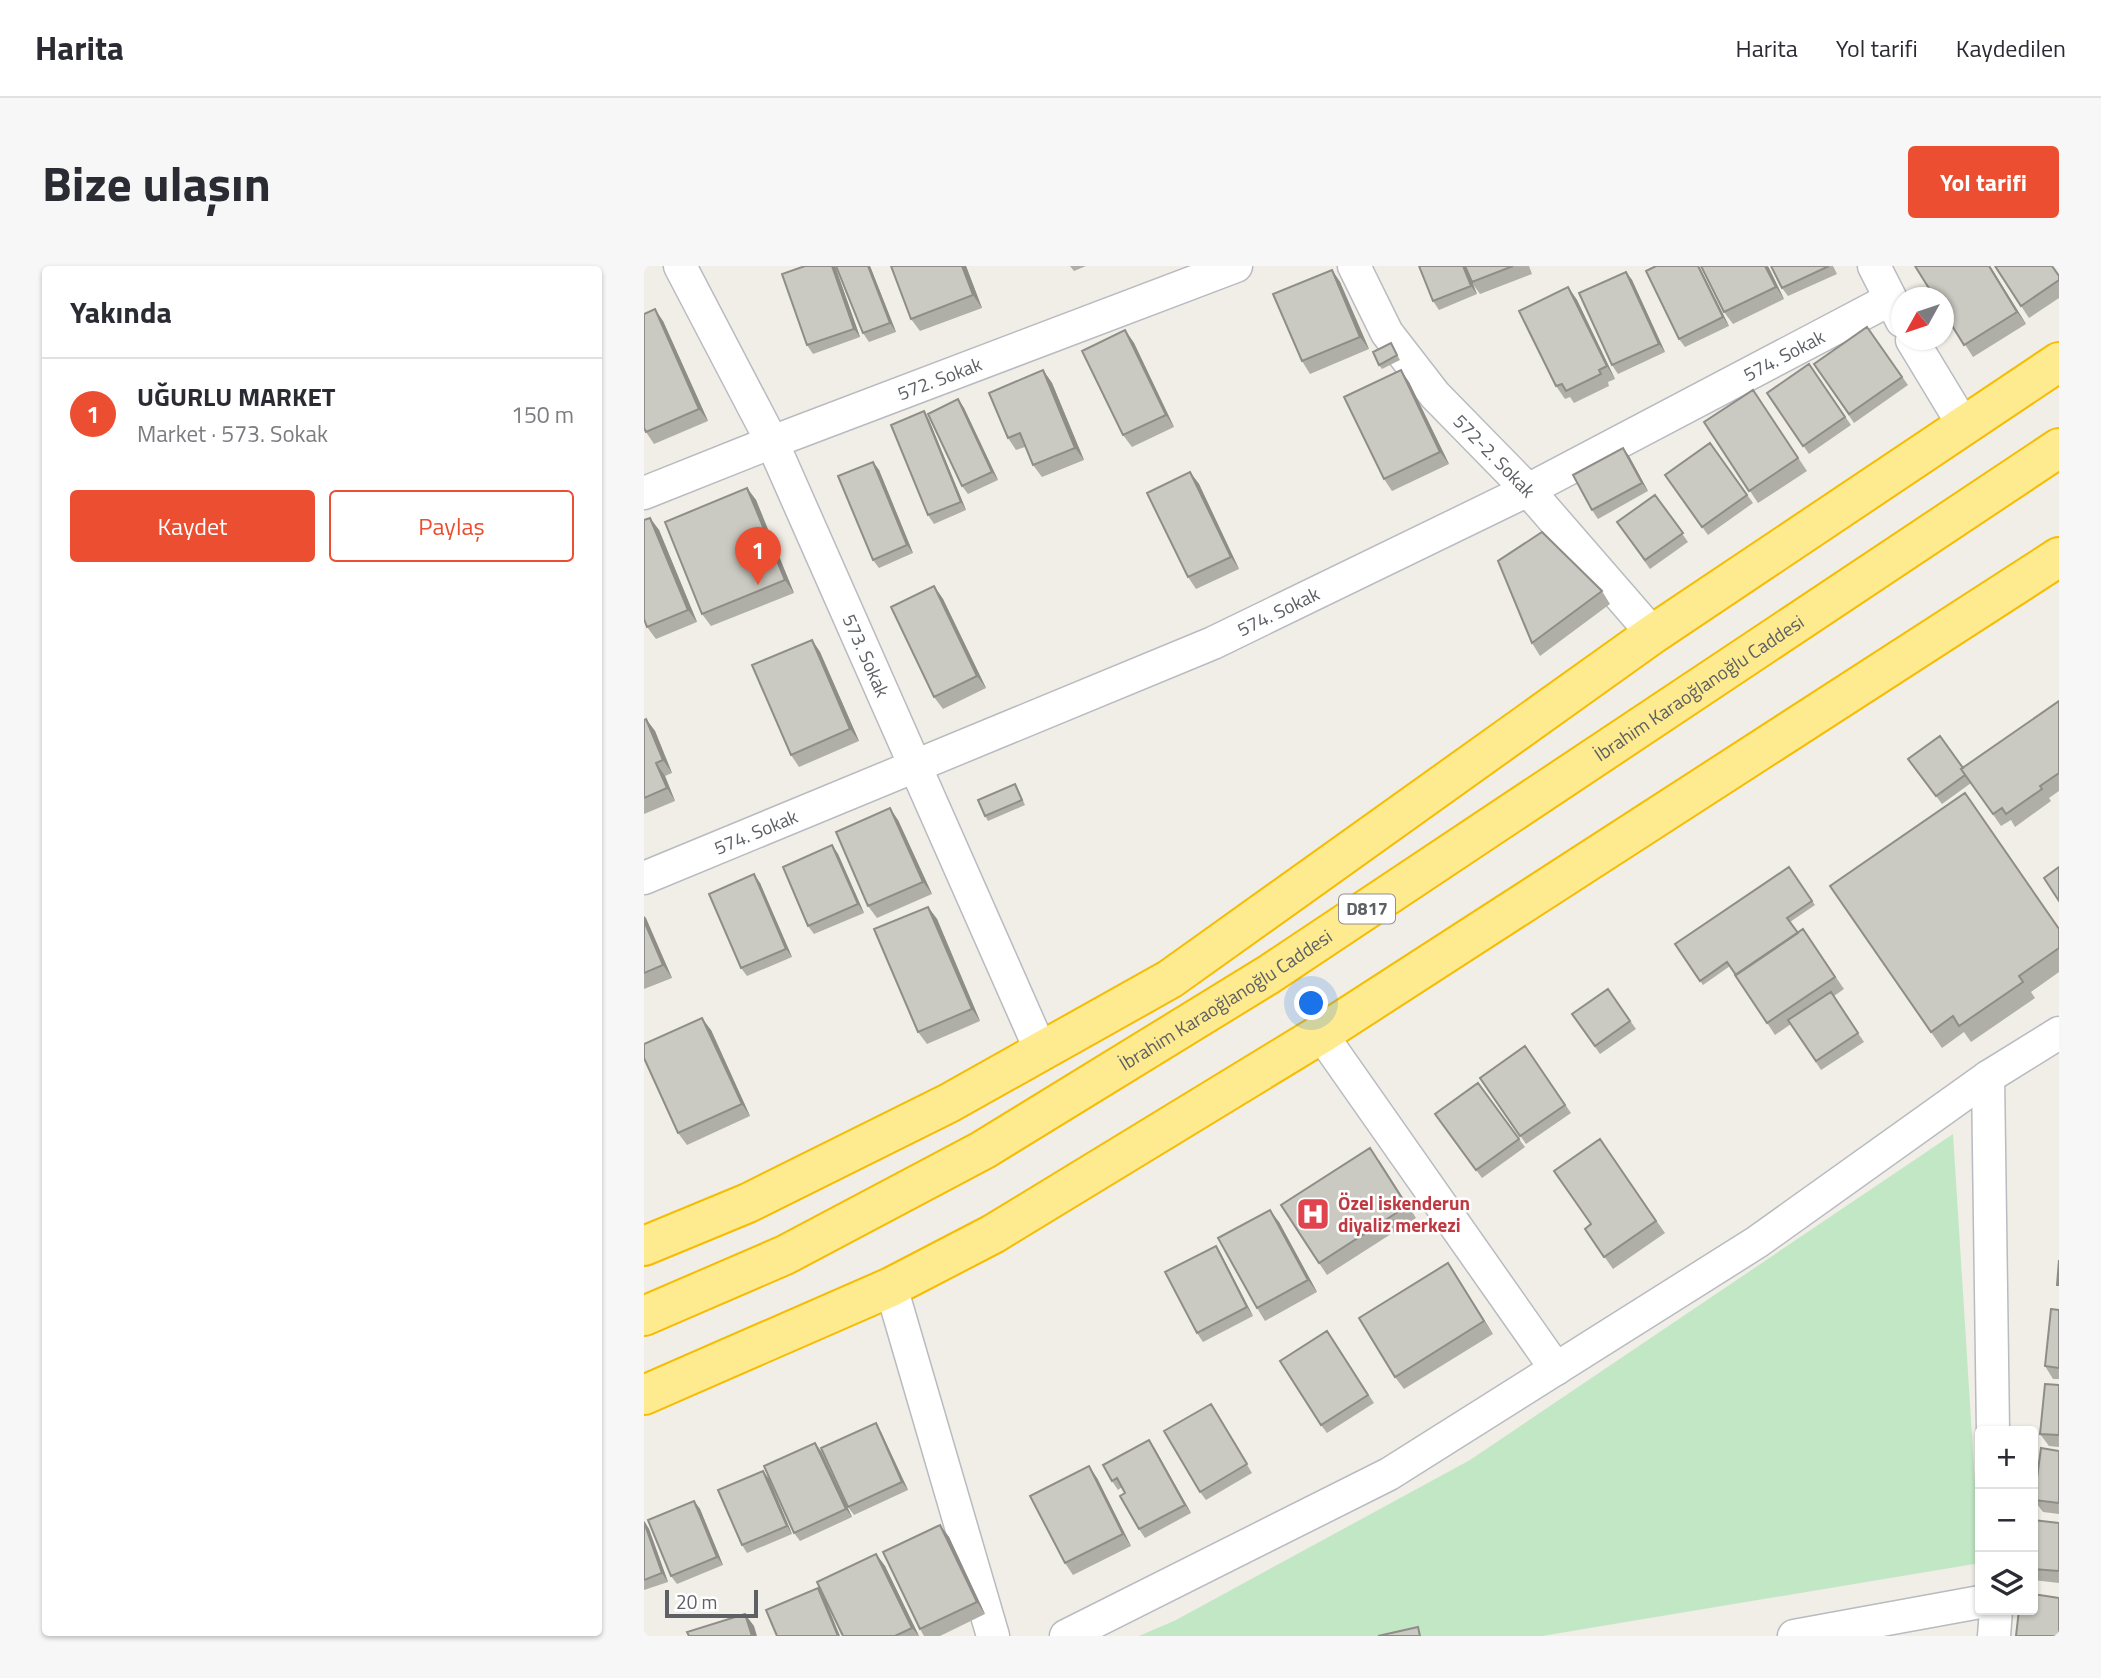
<!DOCTYPE html>
<html lang="tr">
<meta charset="utf-8">
<style>
:root{--surface:#fff;--page:#f7f7f7;--text:#2b2b33;--muted:#7c7c81;--line:#e1e1e2;--accent:#eb4e31}
body{margin:0;font-family:"Titillium Web",sans-serif;background:var(--page);color:var(--text)}
.controls{position:absolute;right:21px;bottom:21px;display:grid;overflow:hidden;border-radius:7px;box-shadow:0 2px 5px #0004}
.controls button{width:63px;height:63px;display:grid;place-items:center;padding:0;border:0;border-bottom:2px solid var(--line);background:var(--surface);color:var(--text);font:35px sans-serif}
.compass{position:absolute;left:1247px;top:21px;width:63px;height:63px;border-radius:50%;background:var(--surface);box-shadow:0 2px 5px #0004;rotate:230deg}
.scale{position:absolute;left:21px;bottom:18px;width:93px;box-sizing:border-box;padding-left:7px;border:4px solid #5d6166;border-top:0;font-size:19px;line-height:24px;white-space:nowrap;color:#5d6166;-webkit-text-stroke:5px #fff;paint-order:stroke}
.you{position:absolute;left:668px;top:738px;width:24px;height:24px;margin:-18px;border:5px solid #fff;border-radius:50%;background:#1a73e8;box-shadow:0 0 0 10px #1a73e833}
.badge{display:grid;place-items:center;width:46px;height:46px;border-radius:50%;background:var(--accent);color:#fff;font-size:23px;font-weight:700}
.pin{position:absolute;translate:-50% -58px;filter:drop-shadow(0 2px 4px #0008)}
.pin::after{content:'';position:absolute;top:37px;width:24px;height:21px;background:inherit;clip-path:polygon(0 0,100% 0,50% 100%)}
.list{margin:0;padding:0;list-style:none}
h2{display:flex;justify-content:space-between;align-items:center;height:91px;margin:0;padding:0 28px;font-size:30px}
h2 small{font-size:23px;font-weight:400;color:var(--muted)}
.list li{display:grid;grid-template-columns:46px 1fr auto;gap:21px;align-items:center;box-sizing:border-box;height:112px;padding:0 28px;border-top:2px solid var(--line)}
.list b{display:block;font-size:26px;white-space:nowrap}
.list p{margin:0;font-size:23px;white-space:nowrap;color:var(--muted)}
.list em{font-size:23px;font-style:normal;color:var(--muted)}
.actions{display:flex;gap:14px;padding:21px 28px}
.actions a{flex:1;padding:16px 0;border:2px solid var(--accent);border-radius:7px;text-align:center;font-size:24px;color:var(--accent)}
.actions .main{background:var(--accent);color:#fff}
.icon{flex:none;width:38px;height:38px;fill:none;stroke:currentColor;stroke-width:2;stroke-linecap:round;stroke-linejoin:round}
.map{position:relative;flex:none;width:1415px;height:1370px;overflow:hidden;border-radius:7px}
header{display:flex;align-items:center;gap:42px;box-sizing:border-box;height:98px;padding:0 35px;background:var(--surface);border-bottom:2px solid var(--line)}
header strong{font-size:33px}
nav{display:flex;gap:38px;margin-inline-start:auto;font-size:24px}
.intro{display:flex;align-items:center;justify-content:space-between;box-sizing:border-box;height:168px;padding:0 42px}
h1{margin:0;font-size:49px}
.button{padding:18px 32px;border-radius:7px;background:var(--accent);color:#fff;font-size:24px;font-weight:700}
main{display:flex;gap:42px;padding:0 42px}
aside{flex:1;background:var(--surface);border-radius:7px;box-shadow:0 2px 5px #0004}
.map>svg:first-child{display:block}
</style>
<header>
<strong>Harita</strong>
<nav><a>Harita</a><a>Yol tarifi</a><a>Kaydedilen</a></nav>
</header>
<div class="intro"><h1>Bize ulaşın</h1><a class="button">Yol tarifi</a></div>
<main>
<aside>
<h2>Yakında<small></small></h2>
<ul class="list">
<li><span class="badge">1</span><div><b>UĞURLU MARKET</b><p>Market · 573. Sokak</p></div><em>150 m</em></li>
</ul>
<div class="actions"><a class="main">Kaydet</a><a>Paylaş</a></div>
</aside>
<div class="map">
<svg width="1415" height="1370" viewBox="0 0 1415 1370">
<rect width="100%" height="100%" fill="#f0eee6"/>
<path fill="#c2e7c5" d="M1309,868L1336,1297L898,1370H495L532,1354L826,1194Z"/>
<g fill="none" stroke-linecap="round" stroke-linejoin="round">
<defs>
<g id="minor">
<path id="s1" d="M36,0L128,176L397,785"/>
<path id="s2" d="M710,0L743,67L791,129L884,224L1009,368"/>
<path d="M1230,0L1258,55"/>
<path d="M1268,74L1320,160"/>
<path id="s3" d="M0,227L128,176L592,0"/>
<path id="s4" d="M0,612L569,377L884,224L1245,34"/>
<path d="M677,768L912,1103"/>
<path d="M1344,811L1349,1165"/>
<path d="M247,1021L349,1370"/>
<path d="M422,1370L745,1208L1113,976L1344,811L1415,767"/>
<path d="M1150,1370L1336,1336"/>
<path d="M1350,1370L1352,1344"/>
</g>
<g id="highway">
<path d="M0,980L104,937L305,837L526,713L1009,368L1415,96"/>
<path id="s5" d="M0,1050L141,989L339,884L624,709L1415,182"/>
<path d="M0,1129L247,1021L349,968L677,768L1415,291"/>
</g>
</defs>
<use href="#minor" stroke="#b8bbc0" stroke-width="35"/>
<use href="#highway" stroke="#f6bc00" stroke-width="42"/>
<use href="#minor" stroke="#fff" stroke-width="32"/>
<use href="#highway" stroke="#feea8f" stroke-width="38"/>
</g>
<path fill="#afaea7" d="M191,0L216,71L169,88L163,79Z
M192,0H226L252,66L225,76L219,67Z
M247,0H322L338,42L276,65L267,53Z
M426,0H442L430,5Z
M775,0H885L888,8L836,28L828,17L833,28L795,44L789,35Z
M1012,0H1055L1085,60L1041,81L1035,73Z
M1124,0L1140,33L1089,58L1080,46Z
M1127,0H1189L1193,8L1144,30L1138,22Z
M1271,0H1346L1382,58L1329,91Z
M1351,0L1415,9V32L1385,52Z
M688,4L696,16L725,83L666,108L658,95Z
M982,6L988,14L1021,86L974,108L968,99Z
M924,21L933,34L971,113L964,116L965,120L930,137L926,131L921,133L912,120Z
M19,55L64,155L10,178L2,166Z
M1223,61L1264,119L1210,157L1170,98Z
M481,64L490,77L530,161L488,181L479,169Z
M747,77L756,94L738,103L735,99Z
M1165,98L1207,159L1165,188L1123,127Z
M399,104L408,117L440,194L398,211L389,199L381,181L372,184L364,172Z
M765,116L805,198L748,225L740,213Z
M1109,124L1163,205L1114,237L1060,156Z
M314,133L320,142L354,214L324,228L318,220Z
M280,145L285,154L322,244L290,258L284,249Z
M1066,177L1109,237L1064,269L1021,209Z
M985,190L1004,225L954,253L948,244Z
M229,196L235,204L269,287L235,302L229,294Z
M546,206L555,218L595,303L552,323L544,311Z
M103,222L112,234L150,327L67,360L58,348Z
M1011,229L1044,276L1006,303L973,256Z
M6,252L15,264L53,356L12,373L3,361Z
M290,320L299,333L342,422L299,443L290,431Z
M958,325L966,338L896,390L888,377Z
M168,374L176,386L215,475L155,501L147,489Z
M1415,435V525L1405,532L1407,535L1371,561L1367,554L1357,560L1327,517L1298,538L1264,493L1319,502Z
M2,453L11,465L28,507L21,510L31,535L0,548V454Z
M374,523L381,539L344,555L341,550Z
M254,554L288,628L233,652L224,640Z
M188,579L194,588L220,647L170,668L164,660Z
M1145,601L1171,639L1146,656L1154,667L1159,663L1200,723L1190,730L1220,776L1177,804L1147,758L1131,769L1086,700L1059,719L1031,678Z
M116,617L148,691L103,710L97,702Z
M1186,620L1415,662V706L1387,726L1391,732L1327,776L1320,766L1298,782Z
M284,641L293,653L336,755L283,778L274,766Z
M0,650L28,712L0,723Z
M964,723L992,763L956,788L928,748Z
M67,764L106,850L43,879L34,867Z
M881,780L927,847L882,878L836,812Z
M834,817L881,881L838,912L791,848Z
M956,873L1021,967L969,1003L941,963L947,958Z
M735,894L772,952L683,1009L675,997Z
M635,956L673,1026L621,1055L613,1042Z
M572,980L577,988L609,1050L559,1076L553,1067Z
M804,997L849,1068L760,1123L751,1111Z
M1415,1044V1113H1409L1401,1100Z
M689,1073L730,1137L683,1167L677,1159Z
M1415,1119V1181L1405,1180L1396,1168Z
M567,1138L608,1207L562,1234L556,1226Z
M237,1166L264,1224L210,1249L204,1241Z
M511,1183L547,1247L501,1272L495,1263L481,1227L478,1221L474,1224L468,1215Z
M177,1185L208,1251L156,1275L150,1267Z
M1415,1185V1248L1399,1246L1390,1234Z
M119,1205L125,1213L148,1268L103,1287L98,1279Z
M453,1212L487,1280L429,1309L421,1297Z
M50,1235L56,1243L79,1299L33,1318L27,1310Z
M1389,1254L1415,1257V1317L1389,1314Z
M0,1255L5,1263L24,1316L0,1324Z
M296,1259L305,1271L341,1348L296,1370H280L276,1363Z
M232,1288L241,1300L275,1370H199L179,1330Z"/>
<path fill="#8e8d88" d="M188,0H191L216,71L210,63Z
M224,0H226L252,66L246,57Z
M318,0H322L338,42L329,29Z
M819,0H822L833,28L827,20Z
M1054,0H1055L1085,60L1079,51Z
M1121,0H1124L1140,33L1132,21Z
M1345,0H1346L1382,58L1373,46Z
M688,4L696,16L725,83L716,71Z
M982,6L988,14L1021,86L1015,78Z
M924,21L933,34L971,113L963,100Z
M11,43L19,55L64,155L55,143Z
M481,64L490,77L530,161L522,149Z
M399,104L408,117L440,194L431,182Z
M757,104L765,116L805,198L796,186Z
M314,133L320,142L354,214L348,206Z
M280,145L285,154L322,244L317,236Z
M979,182L985,190L1004,225L998,217Z
M229,196L235,204L269,287L263,279Z
M546,206L555,218L595,303L587,291Z
M103,222L112,234L150,327L141,314Z
M6,252L15,264L53,356L44,344Z
M290,320L299,333L342,422L333,410Z
M168,374L176,386L215,475L206,463Z
M2,453L11,465L28,507L19,494Z
M12,497L21,510L31,535L23,522Z
M246,542L254,554L288,628L279,616Z
M188,579L194,588L220,647L214,638Z
M110,608L116,617L148,691L142,683Z
M284,641L293,653L336,755L328,743Z
M0,650L2,652L28,712L19,699L0,655Z
M58,752L67,764L106,850L98,838Z
M626,944L635,956L673,1026L664,1014Z
M572,980L577,988L609,1050L603,1041Z
M804,997L812,1009L849,1068L840,1055Z
M232,1157L237,1166L264,1224L258,1216Z
M505,1174L511,1183L547,1247L541,1239Z
M171,1177L177,1185L208,1251L202,1243Z
M445,1200L453,1212L487,1280L479,1268Z
M119,1205L125,1213L148,1268L143,1260Z
M50,1235L56,1243L79,1299L73,1291Z
M0,1255L5,1263L24,1316L18,1307Z
M296,1259L305,1271L341,1348L333,1336Z
M232,1288L241,1300L275,1370L268,1362Z
M174,1322L180,1331L196,1370H194Z
M101,1348L110,1360L113,1370H108Z"/>
<path fill="#cbcac2" stroke="#8e8d88" stroke-width="2" d="M161,0H188L210,63L163,79L138,8Z
M192,0H224L246,57L219,67Z
M247,0H318L329,29L267,53Z
M775,0H819L827,20L789,35Z
M821,0H869L828,16Z
M1012,0H1054L1079,51L1035,73L1002,5Z
M1057,0H1121L1132,21L1080,46Z
M1127,0H1185L1138,22Z
M1271,0H1345L1373,46L1320,79L1299,45V32H1291Z
M1351,0H1408L1415,10V14L1377,40Z
M688,4L716,71L658,95L629,28Z
M982,6L1015,78L968,99L935,27Z
M924,21L963,100L955,104L957,108L922,125L918,118L912,120L875,45Z
M11,43L55,143L2,166L0,162V48Z
M1223,61L1258,111L1205,148L1170,98Z
M481,64L522,149L479,169L438,85Z
M747,77L753,89L735,99L729,86Z
M1165,98L1201,151L1159,180L1123,127Z
M399,104L431,182L389,199L376,167L364,172L345,127Z
M757,104L796,186L740,213L700,131Z
M1109,124L1154,192L1105,225L1060,156Z
M314,133L348,206L318,220L284,148Z
M280,145L317,236L284,249L247,159Z
M1066,177L1103,229L1058,261L1021,209Z
M979,182L998,217L948,244L929,209Z
M229,196L263,279L229,294L194,210Z
M546,206L587,291L544,311L503,227Z
M103,222L141,314L58,348L21,256Z
M1011,229L1039,267L1001,294L973,256Z
M6,252L44,344L3,361L0,353V254Z
M898,266L958,325L888,377L854,295Z
M290,320L333,410L290,431L247,341Z
M168,374L206,463L147,489L108,399Z
M1415,435V507L1396,520L1398,523L1362,548L1358,542L1349,548L1317,503Z
M2,453L19,494L12,497L23,522L0,532V454Z
M1296,470L1319,502L1317,503L1321,509L1292,530L1264,493Z
M371,518L378,534L341,550L334,534Z
M1321,527L1415,663V682L1375,710L1379,716L1315,760L1309,750L1287,766L1186,620Z
M246,542L279,616L224,640L192,566Z
M188,579L214,638L164,660L139,601Z
M1145,601L1168,635L1143,652L1154,667L1092,709L1083,696L1056,715L1031,678Z
M1415,601V635L1400,612Z
M110,608L142,683L97,702L65,628Z
M284,641L328,743L274,766L230,663Z
M0,655L19,699L0,707Z
M1159,663L1191,711L1123,757L1091,709Z
M964,723L986,755L951,780L928,748Z
M1187,726L1214,767L1172,795L1144,754Z
M58,752L98,838L34,867L0,792V778Z
M881,780L921,839L876,870L836,812Z
M834,817L875,873L832,904L791,848Z
M956,873L1012,955L960,991L941,963L947,958L910,905Z
M726,882L763,940L675,997L637,939Z
M626,944L664,1014L613,1042L574,972Z
M572,980L603,1041L553,1067L521,1006Z
M1415,994V1019H1413Z
M804,997L840,1055L751,1111L715,1052Z
M1407,1043L1415,1044V1102L1401,1100Z
M683,1065L724,1129L677,1159L636,1095Z
M1401,1118L1415,1119V1169L1396,1168Z
M567,1138L603,1198L556,1226L520,1165Z
M232,1157L258,1216L204,1241L177,1182Z
M505,1174L541,1239L495,1263L476,1230L481,1227L473,1212L468,1215L459,1199Z
M171,1177L202,1243L150,1267L120,1200Z
M1397,1182L1415,1185V1237L1390,1234Z
M445,1200L479,1268L421,1297L386,1230Z
M119,1205L143,1260L98,1279L74,1224Z
M50,1235L73,1291L27,1310L4,1254Z
M1389,1254L1415,1257V1305L1389,1303Z
M0,1256L18,1307L0,1314Z
M296,1259L333,1336L276,1363L239,1286Z
M232,1288L268,1362L251,1370H199L173,1316Z
M174,1322L194,1370H133L122,1344Z
M1389,1328L1415,1332V1370H1372L1375,1344H1389Z
M101,1348L108,1370H45L43,1366Z
M774,1361L776,1370H734Z"/>
<defs>
<symbol id="hospital-square" viewBox="-11 -11 22 22"><rect x="-9" y="-9" width="18" height="18" rx="4" fill="#e0444e" stroke="#fff"/><path d="M-5-5h3v3.5h4V-5h3V5h-3V1.5h-4V5h-3Z" fill="#fff"/></symbol>
</defs>
<g fill-rule="evenodd">
<use href="#hospital-square" x="650" y="929" width="38" height="38"/>
</g>
<g text-anchor="middle" stroke-width="5" stroke-linejoin="round" paint-order="stroke">
<rect fill="#fff" stroke="#8e9094" stroke-width="2" x="695" y="628.5" width="56" height="29" rx="5"/>
<g font-size="18" font-weight="bold" fill="#5d6166">
<text x="723" y="649">D817</text>
</g>
<g font-size="19" fill="#5d6166" stroke="#fff">
<text dy="7" stroke="none"><textPath href="#s4" startOffset="1255">574. Sokak</textPath></text>
<text dy="7" stroke="none"><textPath href="#s3" startOffset="317">572. Sokak</textPath></text>
<text dy="7" stroke="none"><textPath href="#s2" startOffset="238">572-2. Sokak</textPath></text>
<text dy="7" stroke="none"><textPath href="#s4" startOffset="688">574. Sokak</textPath></text>
<text dy="7" stroke="none"><textPath href="#s1" startOffset="432">573. Sokak</textPath></text>
<text dy="7" stroke="none"><textPath href="#s5" startOffset="1230">İbrahim Karaoğlanoğlu Caddesi</textPath></text>
<text dy="7" stroke="none"><textPath href="#s4" startOffset="121">574. Sokak</textPath></text>
<text dy="7" stroke="none"><textPath href="#s5" startOffset="663">İbrahim Karaoğlanoğlu Caddesi</textPath></text>
</g>
<g font-size="19" font-weight="bold" fill="#be3a42" stroke="#fff" text-anchor="start">
<text x="694" y="944">Özel iskenderun<tspan x="694" dy="22">diyaliz merkezi</tspan></text>
</g>
</g>
</svg>
<div class="controls">
<button>+</button>
<button>−</button>
<button><svg class="icon" aria-label="layers" viewBox="0 0 24 24"><path d="M12 4l9 5-9 5-9-5zM3 14l9 5 9-5"/></svg></button>
</div>
<svg class="compass" viewBox="-18 -18 36 36"><path d="M0-13l5 13h-10z" fill="#e53935"/><path d="M0 13l5-13h-10z" fill="#7c7c81"/></svg>
<div class="scale">20 m</div>
<div class="you"></div>
<div class="pin badge" style="left:114px;top:319px">1</div>
</div>
</main>
